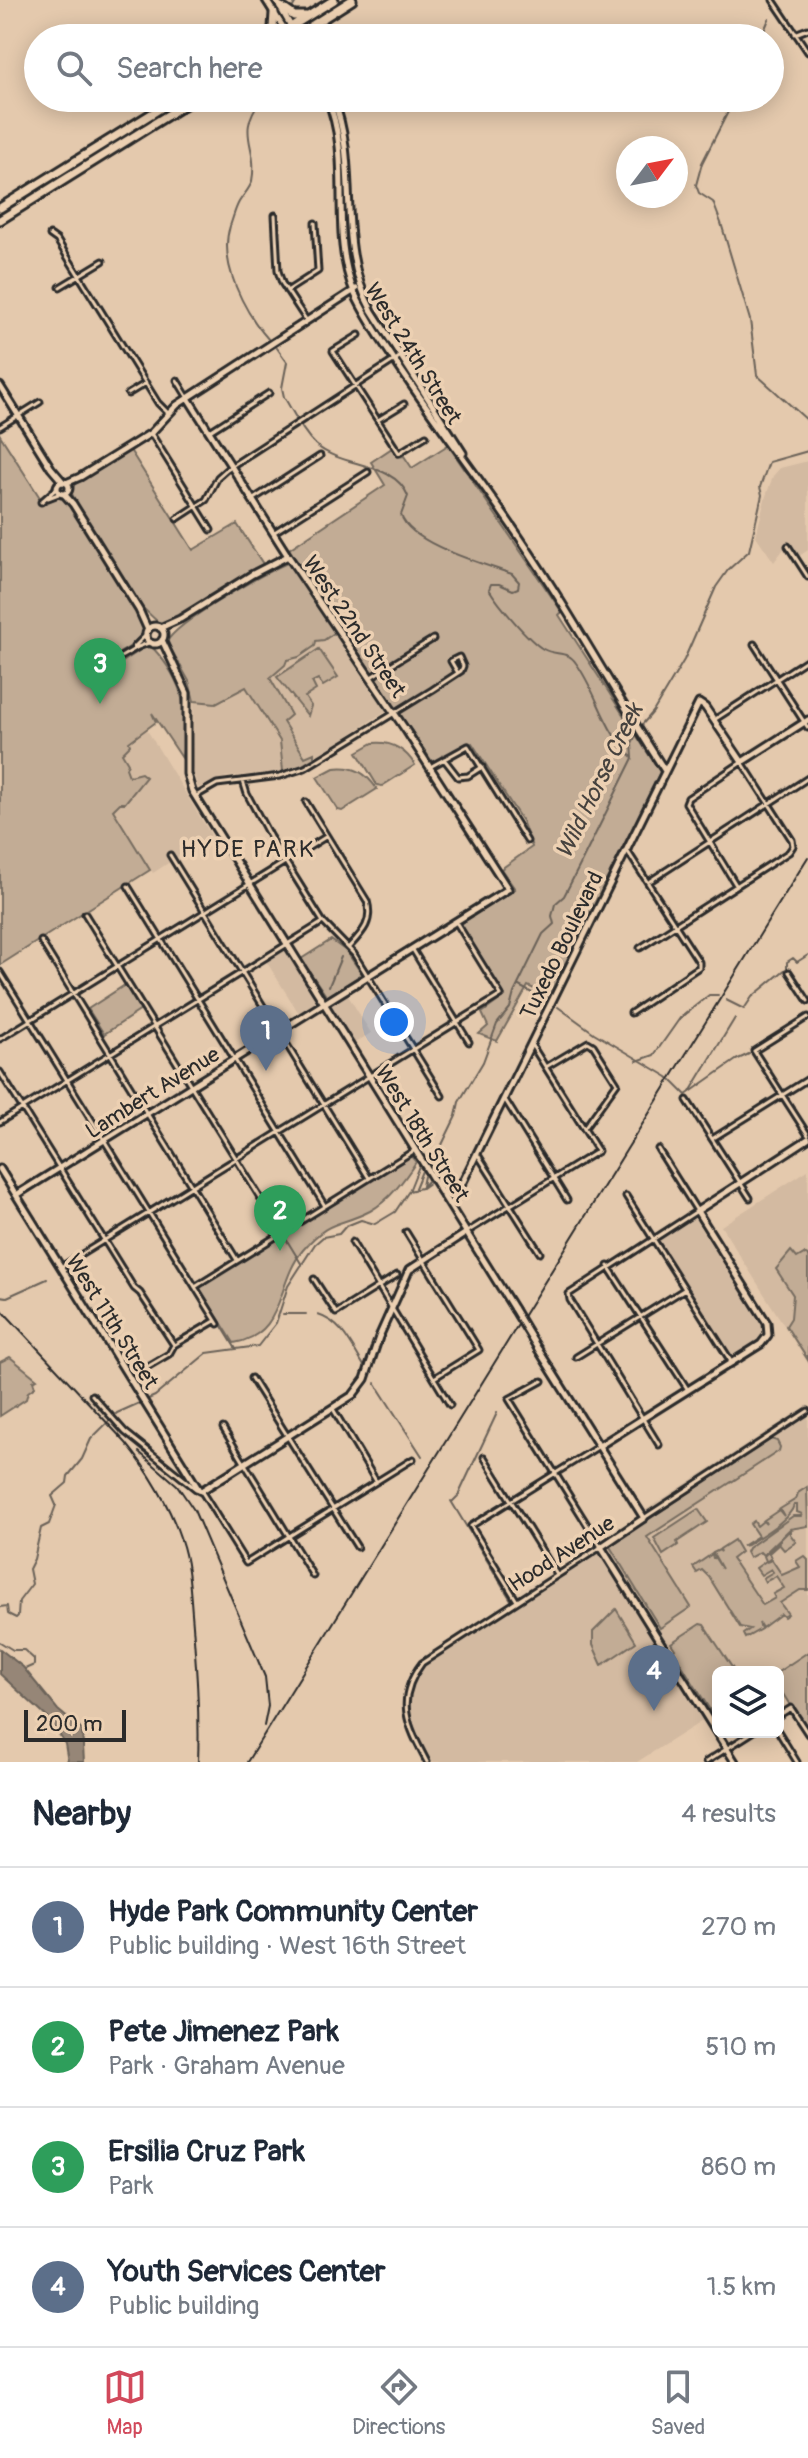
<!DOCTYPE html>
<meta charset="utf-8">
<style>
:root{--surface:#fff;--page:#f6f6f7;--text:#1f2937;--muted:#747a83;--line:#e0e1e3;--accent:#d1495b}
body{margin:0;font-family:Pangolin,sans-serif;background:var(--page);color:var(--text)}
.controls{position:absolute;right:24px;bottom:24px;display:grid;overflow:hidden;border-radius:12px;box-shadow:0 4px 20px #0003}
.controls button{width:72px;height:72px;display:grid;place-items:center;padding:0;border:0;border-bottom:2px solid var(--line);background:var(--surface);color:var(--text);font:40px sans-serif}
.compass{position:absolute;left:616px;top:136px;width:72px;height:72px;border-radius:50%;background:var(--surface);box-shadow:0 4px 20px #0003;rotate:58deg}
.scale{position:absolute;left:24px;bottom:20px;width:102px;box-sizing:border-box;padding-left:8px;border:4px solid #2b2b2b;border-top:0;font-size:22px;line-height:28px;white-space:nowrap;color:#2b2b2b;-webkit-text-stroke:6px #ecd0b2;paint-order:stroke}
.you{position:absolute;left:394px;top:1022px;width:28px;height:28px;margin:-20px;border:6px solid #fff;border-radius:50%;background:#1a73e8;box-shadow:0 0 0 12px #1a73e833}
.badge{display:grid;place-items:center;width:52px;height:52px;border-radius:50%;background:var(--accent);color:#fff;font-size:26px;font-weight:700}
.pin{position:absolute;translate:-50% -66px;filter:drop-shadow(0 2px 4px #0008)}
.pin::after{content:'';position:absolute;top:42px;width:28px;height:24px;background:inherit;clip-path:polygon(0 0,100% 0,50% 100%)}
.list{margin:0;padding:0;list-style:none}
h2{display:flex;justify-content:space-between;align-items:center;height:104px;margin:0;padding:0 32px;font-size:34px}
h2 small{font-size:26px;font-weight:400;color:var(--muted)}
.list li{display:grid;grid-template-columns:52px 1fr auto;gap:24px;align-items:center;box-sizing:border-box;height:120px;padding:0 32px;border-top:2px solid var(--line)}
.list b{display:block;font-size:30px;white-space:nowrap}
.list p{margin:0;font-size:26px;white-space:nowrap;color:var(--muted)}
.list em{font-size:26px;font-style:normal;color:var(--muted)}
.icon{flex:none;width:44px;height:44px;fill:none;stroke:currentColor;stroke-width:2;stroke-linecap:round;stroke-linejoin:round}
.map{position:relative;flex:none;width:808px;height:1762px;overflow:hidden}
.search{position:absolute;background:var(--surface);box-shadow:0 4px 20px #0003;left:24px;right:24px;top:24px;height:88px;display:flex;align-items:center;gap:20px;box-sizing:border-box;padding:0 28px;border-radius:44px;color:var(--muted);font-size:30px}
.sheet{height:584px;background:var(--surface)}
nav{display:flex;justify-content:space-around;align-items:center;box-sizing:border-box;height:112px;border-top:2px solid var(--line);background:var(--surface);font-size:22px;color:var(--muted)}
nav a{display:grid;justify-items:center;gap:4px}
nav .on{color:var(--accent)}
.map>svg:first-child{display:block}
</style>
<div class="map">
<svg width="808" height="1762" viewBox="0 0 808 1762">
<rect width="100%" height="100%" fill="#e4c9ad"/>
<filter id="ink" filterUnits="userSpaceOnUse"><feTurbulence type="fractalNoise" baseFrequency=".0125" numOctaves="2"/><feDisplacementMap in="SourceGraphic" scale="16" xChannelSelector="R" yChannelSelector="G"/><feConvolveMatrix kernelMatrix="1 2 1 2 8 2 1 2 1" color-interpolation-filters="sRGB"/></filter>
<g filter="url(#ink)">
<path fill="#d3baa1" d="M808,461V550L799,556L789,542L774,562L756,536L765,499L773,476L780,468Z
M336,630L387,706V710L298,769L286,770L282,740L247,686Z
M246,687L280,741L284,771L226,777L198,788L192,768L194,703L223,701Z
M147,730L211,835L153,873L110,807L116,753Z
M284,949L318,1001V1004L300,1015L266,961Z
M347,994L371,1033L353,1044L329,1006Z
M808,1170V1363L721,1226Z
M694,1218L764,1328L759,1342L734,1357H730L659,1244L660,1239Z
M808,1405V1652L778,1672H718V1711L637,1762H427L412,1732L406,1703L413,1676L424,1661L648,1519L644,1511Z"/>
<path fill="#c2ac95" stroke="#766c60" stroke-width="2" d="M0,435L44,504L61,494L69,502L74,498L70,490L75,484L130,450L193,550L237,524L263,564L166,624H160L144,609L138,613L147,629C141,643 126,648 115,656L121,663L145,647L153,648C186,684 188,711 182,758L152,713L156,722L129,742L130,745L122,753L128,763L126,768L129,776L141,773L146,777L125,803H120L113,810L150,870L0,965Z
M448,445L562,612L559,615L660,772L549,996L528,986L497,1041L479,1034L488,1026L482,1013L505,996L461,924L515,889L501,869L532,847L522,821L472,743L433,763L289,549L385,485L371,462L392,448L398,457L404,456L412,468Z
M290,562L337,631L324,640L316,641L315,646L299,657L287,660L285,665L270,678L291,715L283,722L305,757L314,753V758L297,768L283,771L280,741L246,687L216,703L194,701L189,681L167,642C176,622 267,571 290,562Z
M319,649L338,677L323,686L318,679L312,682L316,690L305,697L311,706L308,716L277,677Z
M373,743C392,741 405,749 415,765L382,786L377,785L357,752Z
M334,768C354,765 366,773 377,789L342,811L338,810L317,777Z
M331,940L346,951L362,974L327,997L301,959Z
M125,985L141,1010L104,1034L88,1009Z
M411,1156L416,1162C404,1180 390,1200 370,1211C339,1227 330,1218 303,1250C275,1284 286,1334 234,1343L200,1289L201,1286Z
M791,1251L797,1258L804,1254L808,1256V1360L786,1326L791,1318L793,1295L776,1269Z
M10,1357L37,1379L33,1381L35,1387L28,1392L26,1399L0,1416V1362Z
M771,1439L777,1441L780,1447L779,1451L647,1537L691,1607L660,1628L609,1545Z
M807,1487L808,1526L790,1529L763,1555L760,1552L749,1558L746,1552L748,1548L793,1516H801L802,1514L797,1512V1505H794C790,1520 760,1536 747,1545L742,1546L758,1536L750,1524L754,1521L757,1526L763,1521L766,1524L764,1520L779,1510L784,1516L780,1509L796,1499L798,1493Z
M698,1509L707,1522L677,1542L678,1545L663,1555L654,1538Z
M790,1530V1534L796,1542L784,1550L779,1544L769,1553L771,1558L766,1562L772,1560L782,1575L800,1567L796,1561L804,1556L808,1560V1590H800L780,1603L788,1614L784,1617L781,1614L762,1628L759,1623L761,1629L745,1638L743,1634L750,1629L740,1627L709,1577L702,1570L697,1573L693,1567L712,1554L713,1558H715L722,1569L713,1553L719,1550L721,1552L720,1549L734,1540L741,1552L732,1559L763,1605L775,1598L773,1594L784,1588L776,1576L765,1582L763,1578L773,1572L771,1569L761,1575L756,1568L766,1561L764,1556Z
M616,1609L636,1642L602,1665L593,1645V1632Z
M700,1624L704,1625L735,1672H718V1710L712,1714L713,1709L710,1710L673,1651L675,1649L671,1643Z
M808,1652V1734L778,1686V1672Z"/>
<path fill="#968677" stroke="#6b6259" stroke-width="2" d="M0,1649L23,1667L58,1710L82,1730L84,1762H68L65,1744L51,1721L0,1674Z"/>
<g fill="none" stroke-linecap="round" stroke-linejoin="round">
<path stroke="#6b6259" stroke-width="2" d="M293,7L297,0
M761,38L769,19
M262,98C234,135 259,144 252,181C250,189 243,195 239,202C235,209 233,218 230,226C218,263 245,313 269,340
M735,98L702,163L696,185L699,193L713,202L721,223L750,320L757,375L808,421
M277,348L287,362L282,388L284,397C294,413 302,432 316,445C342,468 394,461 408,496L401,515C410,544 484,564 512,574L519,582L518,588L513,590L499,584H491L489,589C498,604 529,641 543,649C555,656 568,650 576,663C598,693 604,733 633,758
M640,727L653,712L684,660L716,587L728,570L749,551L762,495L760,487L769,462L808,451
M329,986L341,957
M519,986L547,1001
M726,1000L744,1009L752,997L787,968V962L793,958L797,962L808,955
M558,1007L594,1033L668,1077L686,1095L736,1060L749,1054
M637,1061L654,1055L680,1018L709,995H718
M690,1092L735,1018
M427,1158L434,1154
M429,1163L438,1152
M432,1167L439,1158
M435,1170L440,1162L439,1151L456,1116L459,1102L483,1062L497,1024L510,1008L514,993L543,934L554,924L552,916L555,904L564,896L579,867L633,758L632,743L637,733
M437,1175L439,1167
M422,1186L424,1176
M415,1188L422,1171
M422,1188L429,1183
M409,1191L419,1166
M283,1234L302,1265
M0,1296L7,1297L47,1279
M283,1314H306
M318,1315C342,1322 352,1347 364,1366
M220,1323L236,1349
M133,1376L147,1399
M375,1383L422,1456
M451,1501L511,1600
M452,1502L458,1496L497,1413
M0,1607L7,1606L8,1614L16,1618L18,1616L19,1601L32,1584L29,1569L34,1559L41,1528L49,1524L56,1505L52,1496L67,1483L68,1476L82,1459L91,1439L117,1413L155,1396L207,1353L258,1346L276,1323L288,1286L315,1244L323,1237L339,1234L346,1226L361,1220L375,1224L395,1212L409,1191L421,1188L428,1180
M0,1642L13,1650H24L34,1659V1665L25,1669"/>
<defs>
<path id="minor" d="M773,0L808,52
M795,34L808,29
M275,215L278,271L282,283L307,321
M50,235L57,240L158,403L169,414
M60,287L103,261
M287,291L318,271L315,223
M359,335L333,351L399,453L426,436
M177,380L188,398
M128,394L146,383
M378,420L404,404
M0,427L40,402
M210,431L269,393
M152,435L211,530
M48,498L61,493
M252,500L320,456
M41,502L57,488
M177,519L206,500L218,477L227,469L401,356
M273,533L368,472
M788,546L808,577
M754,644L808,728
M134,647L147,634
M114,661L138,647L151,642
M371,677L433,639
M714,720L808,659
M444,759L458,777L468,776L482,767
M430,767L468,746L527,841
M243,781L247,794L270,837L323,922L354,954L442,1096
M196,796L217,784L280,776L305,768L432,690L461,671L463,666L459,657L451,661L458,673
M306,802L367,901C373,922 363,932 349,947
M628,852L699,962V967L631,1013
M170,855L369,1178
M650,881L808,778
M128,886L325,1206
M85,914L282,1233
M41,941L237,1260
M640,948L789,852L793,846L792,840L742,762L688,798L686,803L736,885
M413,950L469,1042
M0,972L218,1324
M789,972L808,1001
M808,1017L754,1051L808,1135
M0,1039L327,836
M546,1067L588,1042L593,1045L617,1083L584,1129
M0,1072L134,1288L140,1293L174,1345
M504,1098L567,1200
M687,1100L750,1198
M0,1122L323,922
M712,1139L808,1079
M658,1149L697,1211L569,1294L570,1300L659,1445
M478,1155L540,1253
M626,1196L732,1363
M406,1232L479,1350L434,1378
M467,1232L598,1151L531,1044
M352,1242L450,1405
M608,1266L688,1390
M61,1267L501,995L456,922
M314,1279L336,1313L397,1275
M195,1287L415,1150
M576,1357L685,1289
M140,1371L169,1354L174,1345L215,1321
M251,1378L357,1547
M92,1395L125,1432L196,1489
M333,1409L376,1481
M223,1428L313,1576
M484,1457L557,1575
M202,1492L246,1563L413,1459
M644,1518L808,1411
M517,1601L471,1526L599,1446
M778,1716L791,1708L808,1734
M778,1731L797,1762
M427,1762C408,1726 394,1700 422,1663L601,1547L509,1399L542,1381
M706,1762L753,1732"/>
<path id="tertiary" d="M327,98C354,160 328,232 355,294C366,318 381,339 395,361C430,414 468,463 504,515C562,597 610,686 665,771
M333,98C361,168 334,242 372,311L463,453
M0,386L51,468L63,482
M57 488a6 6 0 1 1 12 0a6 6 0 1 1-12 0Z
M66,483L80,477L151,433L177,405L356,289
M64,494L73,504L139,610L148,630
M146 635a9 9 0 1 1 18 0a9 9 0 1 1-18 0Z
M160,628L180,619L251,575L288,556
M162,640L187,693V774L192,791L514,1309
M0,1169L199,1490
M16,1195L508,889L407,732L288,556L188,398
M443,1196L460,1183
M451,1206L699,703L705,707L742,762L808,720
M538,1349L644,1518L601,1547L735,1762
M599,1446L761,1344L768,1335L767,1323L697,1211L808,1139
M201,1491L353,1395L365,1379L379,1337L409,1270L466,1233"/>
<path id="secondary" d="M266,0L290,38
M276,0L296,35"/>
<path id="primary" d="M281,7L294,16H306
M267,38L273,28L274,13
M273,38L334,0
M292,38L352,0
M0,208L177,98
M0,220L195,98"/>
</defs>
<use href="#minor" stroke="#2b2b2b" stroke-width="9"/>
<use href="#tertiary" stroke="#2b2b2b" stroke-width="11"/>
<use href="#secondary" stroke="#2b2b2b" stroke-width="11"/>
<use href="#primary" stroke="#2b2b2b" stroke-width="13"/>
<use href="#minor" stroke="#ecd0b2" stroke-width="3"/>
<use href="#tertiary" stroke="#ecd0b2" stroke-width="5"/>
<use href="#secondary" stroke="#ecd0b2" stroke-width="5"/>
<use href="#primary" stroke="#ecd0b2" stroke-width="7"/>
<path stroke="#2b2b2b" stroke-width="2" d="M0,1308L126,1443C148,1470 170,1506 181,1540C189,1563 190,1589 192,1613C196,1663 200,1712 198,1762
M139,1452L177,1485L194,1510L265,1677L268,1706L264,1726
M247,1762L808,857"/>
<defs>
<path id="tertiary-bridge" d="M514,1309L538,1349"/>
</defs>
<use href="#tertiary-bridge" stroke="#2b2b2b" stroke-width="11" stroke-linecap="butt"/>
<use href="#tertiary-bridge" stroke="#ecd0b2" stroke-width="5"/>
</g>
</g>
<g text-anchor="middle" stroke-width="7" stroke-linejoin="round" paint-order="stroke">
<g font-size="22" fill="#2b2b2b" stroke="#ecd0b2">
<text transform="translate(414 353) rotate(58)" y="8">West 24th Street</text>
<text transform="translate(355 626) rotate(56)" y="8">West 22nd Street</text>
<text transform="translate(561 945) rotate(-64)" y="8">Tuxedo Boulevard</text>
<text transform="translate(152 1092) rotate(-32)" y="8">Lambert Avenue</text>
<text transform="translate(423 1133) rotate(58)" y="8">West 18th Street</text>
<text transform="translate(113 1321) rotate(58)" y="8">West 11th Street</text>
<text transform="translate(561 1553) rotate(-33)" y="8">Hood Avenue</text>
</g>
<g font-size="24" font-style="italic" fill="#46423e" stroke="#ecd0b2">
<text transform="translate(599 781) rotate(-64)" y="8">Wild Horse Creek</text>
</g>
<g font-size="24" letter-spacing="2" fill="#2b2b2b" stroke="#ecd0b2">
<text x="248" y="857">HYDE PARK</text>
</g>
</g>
</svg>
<div class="controls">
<button><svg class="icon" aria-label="layers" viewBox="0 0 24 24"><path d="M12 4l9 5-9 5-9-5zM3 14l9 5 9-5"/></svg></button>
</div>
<svg class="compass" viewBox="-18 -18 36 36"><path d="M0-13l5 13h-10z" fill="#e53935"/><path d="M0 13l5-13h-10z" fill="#747a83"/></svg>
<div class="scale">200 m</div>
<div class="you"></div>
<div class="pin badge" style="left:266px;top:1071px;background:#5c6f8a">1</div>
<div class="pin badge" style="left:280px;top:1251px;background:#2e9e5b">2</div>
<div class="pin badge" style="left:100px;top:704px;background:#2e9e5b">3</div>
<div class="pin badge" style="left:654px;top:1711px;background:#5c6f8a">4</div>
<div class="search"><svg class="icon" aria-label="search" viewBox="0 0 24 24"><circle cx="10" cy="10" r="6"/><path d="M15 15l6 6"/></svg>Search here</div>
</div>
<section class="sheet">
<h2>Nearby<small>4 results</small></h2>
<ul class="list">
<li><span class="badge" style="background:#5c6f8a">1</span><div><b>Hyde Park Community Center</b><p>Public building · West 16th Street</p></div><em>270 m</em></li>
<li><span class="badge" style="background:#2e9e5b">2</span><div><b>Pete Jimenez Park</b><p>Park · Graham Avenue</p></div><em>510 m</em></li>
<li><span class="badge" style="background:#2e9e5b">3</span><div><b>Ersilia Cruz Park</b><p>Park</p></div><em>860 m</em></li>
<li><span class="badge" style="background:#5c6f8a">4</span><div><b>Youth Services Center</b><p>Public building</p></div><em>1.5 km</em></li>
</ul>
</section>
<nav>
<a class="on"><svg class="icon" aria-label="map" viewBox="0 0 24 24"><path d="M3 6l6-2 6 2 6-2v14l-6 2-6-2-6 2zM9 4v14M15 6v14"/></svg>Map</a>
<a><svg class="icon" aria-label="directions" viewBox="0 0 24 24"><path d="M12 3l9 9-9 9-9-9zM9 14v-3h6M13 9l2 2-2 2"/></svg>Directions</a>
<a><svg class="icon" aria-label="saved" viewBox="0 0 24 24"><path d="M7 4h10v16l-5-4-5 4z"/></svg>Saved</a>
</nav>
